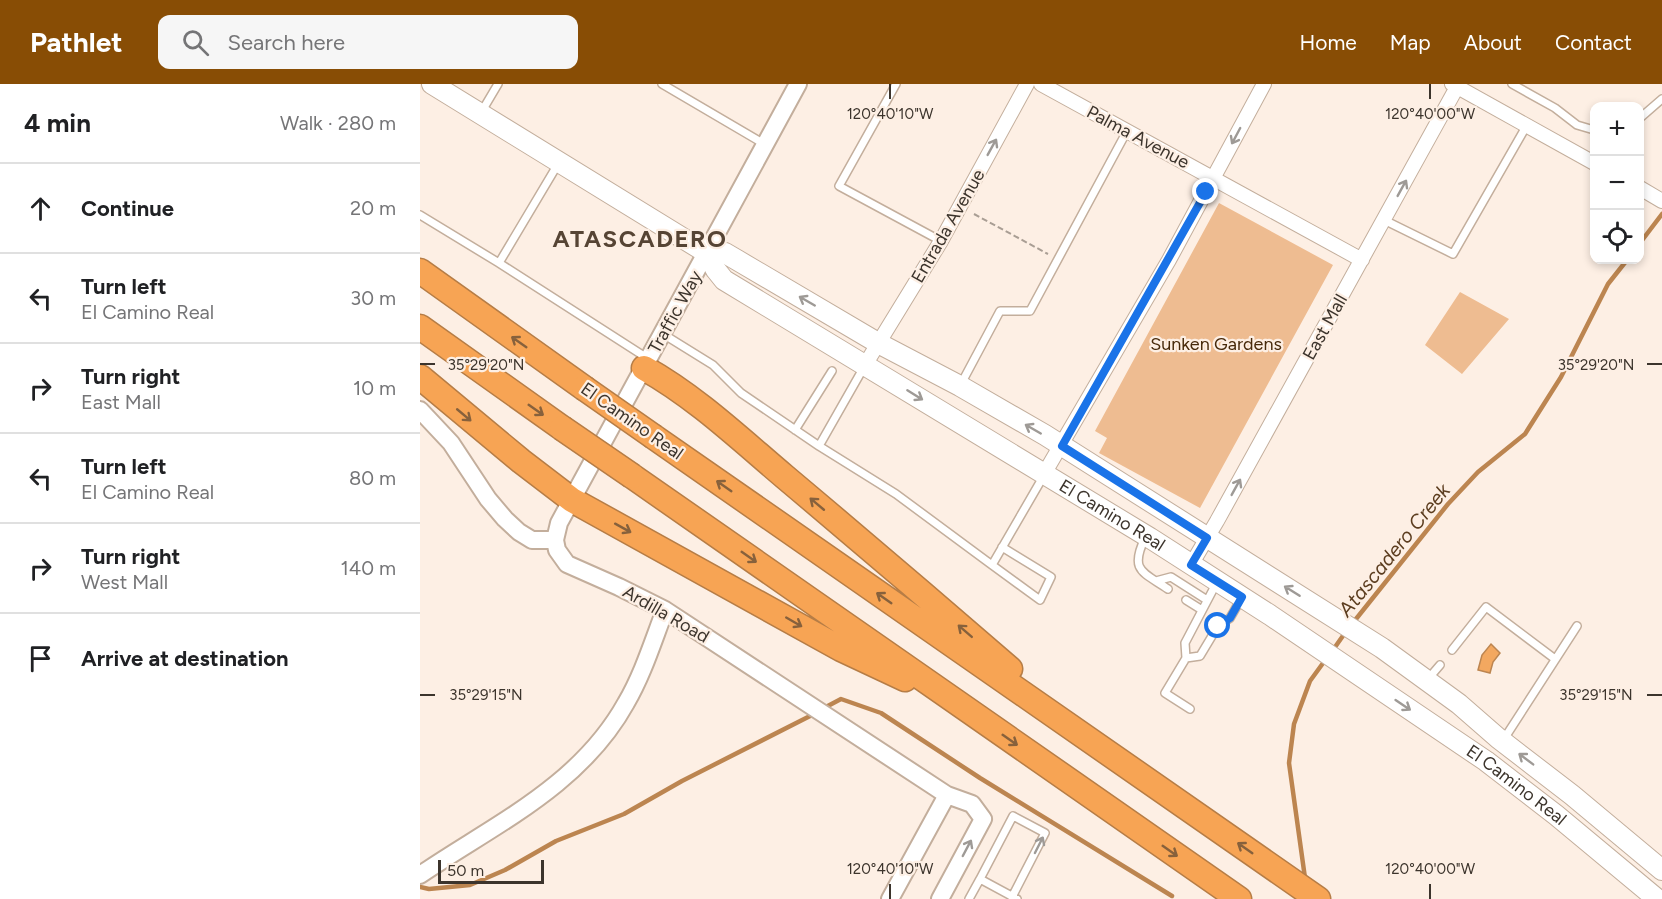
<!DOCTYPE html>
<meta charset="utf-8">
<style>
:root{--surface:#fff;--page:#f6f6f6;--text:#202124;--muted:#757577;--line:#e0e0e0;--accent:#884d05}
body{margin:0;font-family:Figtree,sans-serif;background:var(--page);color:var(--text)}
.controls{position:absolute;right:18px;top:18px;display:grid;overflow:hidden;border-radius:12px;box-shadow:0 3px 9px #0003}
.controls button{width:54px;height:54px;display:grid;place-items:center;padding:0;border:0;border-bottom:2px solid var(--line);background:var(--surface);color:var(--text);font:30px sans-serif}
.scale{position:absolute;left:18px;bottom:15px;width:106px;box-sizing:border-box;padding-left:6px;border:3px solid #3c342c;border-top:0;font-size:16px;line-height:21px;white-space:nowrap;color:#3c342c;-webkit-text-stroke:4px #fdefe4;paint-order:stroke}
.stop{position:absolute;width:18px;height:18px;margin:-14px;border:4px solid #1a73e8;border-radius:50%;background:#fff}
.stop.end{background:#1a73e8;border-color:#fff;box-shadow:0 2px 6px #0008}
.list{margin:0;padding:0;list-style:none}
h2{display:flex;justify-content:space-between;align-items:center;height:78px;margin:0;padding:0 24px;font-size:26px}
h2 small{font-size:20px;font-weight:400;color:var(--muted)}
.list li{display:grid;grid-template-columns:39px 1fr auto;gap:18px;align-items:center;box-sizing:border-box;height:90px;padding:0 24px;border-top:2px solid var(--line)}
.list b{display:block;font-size:22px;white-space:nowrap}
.list p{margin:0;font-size:20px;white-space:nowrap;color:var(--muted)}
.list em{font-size:20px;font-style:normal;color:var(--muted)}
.icon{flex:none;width:33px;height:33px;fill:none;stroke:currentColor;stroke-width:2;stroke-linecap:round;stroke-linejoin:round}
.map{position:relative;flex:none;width:1242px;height:815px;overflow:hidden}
header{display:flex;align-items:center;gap:36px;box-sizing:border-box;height:84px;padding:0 30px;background:var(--accent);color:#fff}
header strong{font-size:28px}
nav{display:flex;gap:33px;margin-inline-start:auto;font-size:21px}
.search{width:420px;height:54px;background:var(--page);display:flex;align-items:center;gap:15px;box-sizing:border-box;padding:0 21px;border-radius:12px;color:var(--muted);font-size:22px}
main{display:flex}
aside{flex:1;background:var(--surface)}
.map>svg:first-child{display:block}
</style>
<header>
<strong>Pathlet</strong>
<div class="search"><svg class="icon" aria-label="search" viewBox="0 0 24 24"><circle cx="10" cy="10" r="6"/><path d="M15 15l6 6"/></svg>Search here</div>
<nav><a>Home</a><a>Map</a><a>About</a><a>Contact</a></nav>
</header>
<main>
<aside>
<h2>4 min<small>Walk · 280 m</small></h2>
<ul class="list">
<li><svg class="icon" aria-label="ahead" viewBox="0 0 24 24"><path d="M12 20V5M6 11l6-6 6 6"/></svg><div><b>Continue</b></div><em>20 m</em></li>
<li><svg class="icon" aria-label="left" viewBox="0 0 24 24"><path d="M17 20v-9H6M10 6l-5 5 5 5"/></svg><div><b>Turn left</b><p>El Camino Real</p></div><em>30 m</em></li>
<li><svg class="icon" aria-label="right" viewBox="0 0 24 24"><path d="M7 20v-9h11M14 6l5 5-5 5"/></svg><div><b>Turn right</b><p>East Mall</p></div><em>10 m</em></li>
<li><svg class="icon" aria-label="left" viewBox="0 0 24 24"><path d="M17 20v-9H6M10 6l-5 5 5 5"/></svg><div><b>Turn left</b><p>El Camino Real</p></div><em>80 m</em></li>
<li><svg class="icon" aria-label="right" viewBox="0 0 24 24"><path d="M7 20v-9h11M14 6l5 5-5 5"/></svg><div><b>Turn right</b><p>West Mall</p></div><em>140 m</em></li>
<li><svg class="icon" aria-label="arrive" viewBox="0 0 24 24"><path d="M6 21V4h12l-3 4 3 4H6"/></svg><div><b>Arrive at destination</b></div></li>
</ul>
</aside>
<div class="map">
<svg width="1242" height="815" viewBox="0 0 1242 815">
<rect width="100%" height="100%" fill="#fdefe4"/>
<path fill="#eebc91" d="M799,119L913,181L780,424L679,369L687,354L675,347Z
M1040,208L1089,235L1042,290L1005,261Z"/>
<path fill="#f3a860" stroke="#bc8550" stroke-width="1.5" d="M1071,560L1080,569L1073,578L1070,589L1058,586L1062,571Z"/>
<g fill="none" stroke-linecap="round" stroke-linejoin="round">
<path stroke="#bc8550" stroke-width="4.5" d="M1220,159L1242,130
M932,540L1028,420L1058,388L1105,350L1141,293L1188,200L1207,176
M913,566L927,546
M404,624L421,615L461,629L560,694L752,812
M885,794L869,679L874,640L890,597L906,575
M0,803L9,805L50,801L85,786L136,757L204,730L262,697L394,630"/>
<defs>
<path id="service" d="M242,0L346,61
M476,0L419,102L521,157
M1092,0L1135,24L1157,41L1174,46
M62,27L78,0
M1220,34L1242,15
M138,80L79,179L227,274
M0,131L79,179
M964,136L1033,170L1107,41
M243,250L293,281L321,309L399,362
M444,283L399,362L476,410L572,481L623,393
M541,300L580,227H610L707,47
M375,346L412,287
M725,454C709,487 723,488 748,505
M572,481L620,516L631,493L582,463
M736,497L751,493L787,516
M766,516L782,526
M1032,566L1066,523L1135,575
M766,574L780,572L798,542L810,534L821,515
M1008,595L1020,581
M770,625L745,609L766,574L765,559L796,500
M1084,655L1157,542
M560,795L593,732L625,749L592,813
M549,815L560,795L597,815"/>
<path id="minor" d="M621,0L942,176
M1032,0L1174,79
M1220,104L1242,117
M445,281L521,157L607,0
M624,390L749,176L844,0
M771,481L797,437L1037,3"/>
<path id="tertiary" d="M0,326L31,359L68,415L85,435L99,448L112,456H135L137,466L147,480L199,503L245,526L527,711L552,720L563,735L520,815
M135,456L139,439L378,0
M0,791C75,740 160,702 206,619C223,590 233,557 245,526
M470,815L527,711"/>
<g id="secondary">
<path d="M12,0L287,169H305L317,176L458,259L540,302L625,351L962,564L1039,620L1078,654L1152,711L1242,786"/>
<path id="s1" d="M287,169L296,186L304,196L730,454L850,531L1066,677L1136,731L1237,815"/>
</g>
<path id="motorway" d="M0,187L164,304
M0,243L142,344
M224,284C276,313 320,355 365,393C440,456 515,520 590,585
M0,293L101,377L152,416L421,565L485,595
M234,353L898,815
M212,392L819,815"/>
</defs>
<use href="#service" stroke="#c3ae9c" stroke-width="10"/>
<use href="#minor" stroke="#c3ae9c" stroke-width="16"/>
<use href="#tertiary" stroke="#c3ae9c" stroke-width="20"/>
<use href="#secondary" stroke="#c3ae9c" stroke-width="22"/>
<use href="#motorway" stroke="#b67d46" stroke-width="27"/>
<path stroke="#a99e94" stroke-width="2" stroke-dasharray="6 3" stroke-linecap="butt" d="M554,130L628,170"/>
<use href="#service" stroke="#fff" stroke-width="7"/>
<use href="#minor" stroke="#fff" stroke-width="14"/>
<use href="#tertiary" stroke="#fff" stroke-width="16"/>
<use href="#secondary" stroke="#fff" stroke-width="20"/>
<use href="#motorway" stroke="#f7a454" stroke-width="24"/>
<defs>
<path id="motorway-bridge" d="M164,304L234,353
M142,344L212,392"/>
</defs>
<use href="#motorway-bridge" stroke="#b67d46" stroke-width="27" stroke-linecap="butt"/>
<use href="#motorway-bridge" stroke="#f7a454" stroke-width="24"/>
</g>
<defs><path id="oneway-shaft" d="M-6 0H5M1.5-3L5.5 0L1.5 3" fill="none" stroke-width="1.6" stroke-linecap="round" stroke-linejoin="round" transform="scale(1.5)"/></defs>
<g stroke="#9e9a96">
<use href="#oneway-shaft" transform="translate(816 52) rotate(118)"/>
<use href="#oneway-shaft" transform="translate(572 63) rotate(-61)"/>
<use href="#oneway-shaft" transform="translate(982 104) rotate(-61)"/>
<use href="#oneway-shaft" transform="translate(387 217) rotate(-150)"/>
<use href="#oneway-shaft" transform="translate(495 311) rotate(32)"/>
<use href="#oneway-shaft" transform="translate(613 345) rotate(-150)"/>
<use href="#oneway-shaft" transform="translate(816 403) rotate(-61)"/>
<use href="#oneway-shaft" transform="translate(872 507) rotate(-148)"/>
<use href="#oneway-shaft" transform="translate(983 621) rotate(34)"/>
<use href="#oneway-shaft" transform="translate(1106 675) rotate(-143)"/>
<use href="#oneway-shaft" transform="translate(619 761) rotate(-63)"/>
<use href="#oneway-shaft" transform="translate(547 764) rotate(-62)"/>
</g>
<g stroke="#87613c">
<use href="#oneway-shaft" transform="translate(99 258) rotate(-145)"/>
<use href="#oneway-shaft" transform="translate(116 326) rotate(35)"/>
<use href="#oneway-shaft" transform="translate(44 331) rotate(40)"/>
<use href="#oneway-shaft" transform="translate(304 402) rotate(-145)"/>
<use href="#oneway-shaft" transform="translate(397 420) rotate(-140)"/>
<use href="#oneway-shaft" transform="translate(203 444) rotate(29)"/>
<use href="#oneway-shaft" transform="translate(329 473) rotate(35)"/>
<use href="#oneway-shaft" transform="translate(464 514) rotate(-145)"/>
<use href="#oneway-shaft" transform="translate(374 538) rotate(30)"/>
<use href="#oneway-shaft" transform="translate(545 547) rotate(-139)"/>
<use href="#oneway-shaft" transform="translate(590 656) rotate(35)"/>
<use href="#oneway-shaft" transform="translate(825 764) rotate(-145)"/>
<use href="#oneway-shaft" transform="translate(750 767) rotate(35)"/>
</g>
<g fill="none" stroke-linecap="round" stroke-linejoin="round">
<path stroke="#1a73e8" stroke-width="8" d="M786,108L642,362L787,454L771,481L822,513L810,534L798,542"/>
</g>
<path fill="none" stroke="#3c342c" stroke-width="2" d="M470,0V15M1010,0V15M0,280H15M1227,280H1242M0,611H15M1227,611H1242M470,800V815M1010,800V815"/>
<g text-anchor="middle" stroke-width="4.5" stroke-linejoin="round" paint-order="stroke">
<g font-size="18" fill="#3c342c" stroke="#fdefe4">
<text transform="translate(718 53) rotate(28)" y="6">Palma Avenue</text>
<text transform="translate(528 142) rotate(-60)" y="6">Entrada Avenue</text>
<text transform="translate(255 228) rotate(-61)" y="6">Traffic Way</text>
<text transform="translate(905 243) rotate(-61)" y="6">East Mall</text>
<text transform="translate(212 337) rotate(35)" y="6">El Camino Real</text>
<text dy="6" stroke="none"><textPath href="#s1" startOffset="486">El Camino Real</textPath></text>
<text transform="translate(246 530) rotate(30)" y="6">Ardilla Road</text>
<text dy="6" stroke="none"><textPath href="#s1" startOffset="972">El Camino Real</textPath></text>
</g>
<g font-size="18" fill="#47290a" stroke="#fdefe4">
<text x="796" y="266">Sunken Gardens</text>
</g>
<g font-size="20" font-style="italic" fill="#5c3d1f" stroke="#fdefe4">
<text transform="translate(974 466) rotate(-51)" y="7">Atascadero Creek</text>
</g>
<g font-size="24" font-weight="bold" letter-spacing="1.5" fill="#564434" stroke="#fdefe4">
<text x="220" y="163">ATASCADERO</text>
</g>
</g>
<g font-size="15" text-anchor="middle" fill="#3c342c" stroke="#fdefe4" stroke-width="4.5" stroke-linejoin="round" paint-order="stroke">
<text x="470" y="35">120°40'10"W</text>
<text x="1010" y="35">120°40'00"W</text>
<text x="66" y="286">35°29'20"N</text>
<text x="1176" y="286">35°29'20"N</text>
<text x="66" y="616">35°29'15"N</text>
<text x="1176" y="616">35°29'15"N</text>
<text x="470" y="790">120°40'10"W</text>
<text x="1010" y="790">120°40'00"W</text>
</g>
</svg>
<div class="controls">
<button>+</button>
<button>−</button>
<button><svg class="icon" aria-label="locate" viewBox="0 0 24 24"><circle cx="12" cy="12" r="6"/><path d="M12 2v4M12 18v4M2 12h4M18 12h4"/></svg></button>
</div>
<div class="scale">50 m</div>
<div class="stop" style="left:798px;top:542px"></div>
<div class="stop end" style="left:786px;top:108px"></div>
</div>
</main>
